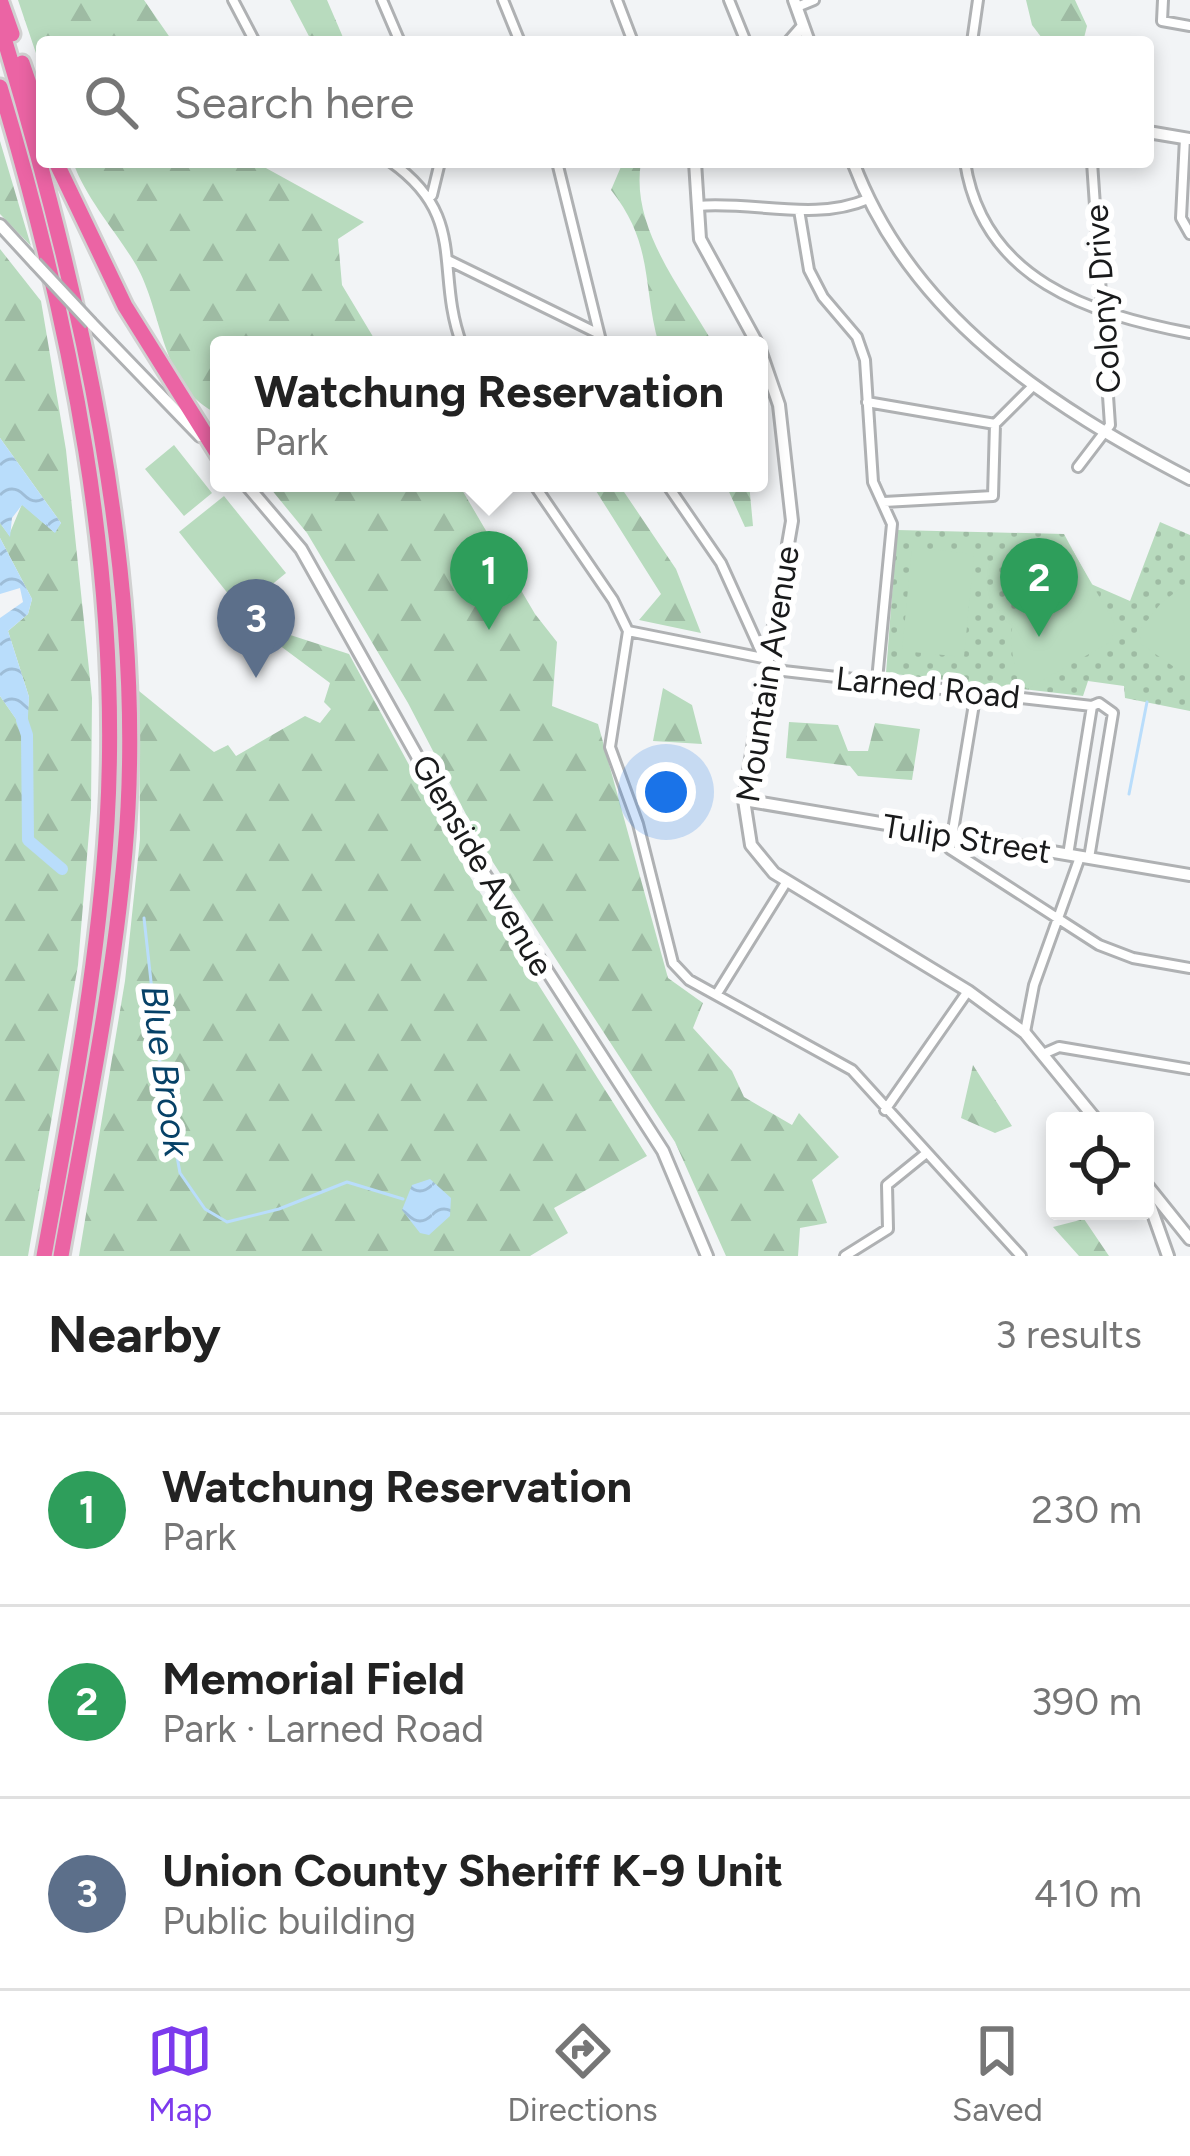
<!DOCTYPE html>
<meta charset="utf-8">
<style>
:root{--surface:#fff;--page:#f6f6f6;--text:#222;--muted:#767676;--line:#e0e0e0;--accent:#7c3aed}
body{margin:0;font-family:Figtree,sans-serif;background:var(--page);color:var(--text)}
.controls{position:absolute;right:36px;bottom:36px;display:grid;overflow:hidden;border-radius:12px;box-shadow:0 6px 18px #0003}
.controls button{width:108px;height:108px;display:grid;place-items:center;padding:0;border:0;border-bottom:3px solid var(--line);background:var(--surface);color:var(--text);font:60px sans-serif}
.you{position:absolute;left:666px;top:792px;width:42px;height:42px;margin:-30px;border:9px solid #fff;border-radius:50%;background:#1a73e8;box-shadow:0 0 0 18px #1a73e833}
.badge{display:grid;place-items:center;width:78px;height:78px;border-radius:50%;background:var(--accent);color:#fff;font-size:39px;font-weight:700}
.pin{position:absolute;translate:-50% -99px;filter:drop-shadow(0 3px 6px #0008)}
.pin::after{content:'';position:absolute;top:63px;width:42px;height:36px;background:inherit;clip-path:polygon(0 0,100% 0,50% 100%)}
.popup{position:absolute;left:210px;top:336px;width:558px;height:156px;box-sizing:border-box;display:grid;place-content:center;border-radius:12px;background:var(--surface);filter:drop-shadow(0 3px 9px #0005);font-size:39px;white-space:nowrap;color:var(--muted)}
.popup b{font-size:45px;color:var(--text)}
.popup::after{content:'';position:absolute;left:50%;top:100%;margin-left:-24px;border:24px solid transparent;border-top-color:var(--surface)}
.list{margin:0;padding:0;list-style:none}
h2{display:flex;justify-content:space-between;align-items:center;height:156px;margin:0;padding:0 48px;font-size:51px}
h2 small{font-size:39px;font-weight:400;color:var(--muted)}
.list li{display:grid;grid-template-columns:78px 1fr auto;gap:36px;align-items:center;box-sizing:border-box;height:192px;padding:0 48px;border-top:3px solid var(--line)}
.list b{display:block;font-size:45px;white-space:nowrap}
.list p{margin:0;font-size:39px;white-space:nowrap;color:var(--muted)}
.list em{font-size:39px;font-style:normal;color:var(--muted)}
.icon{flex:none;width:66px;height:66px;fill:none;stroke:currentColor;stroke-width:2;stroke-linecap:round;stroke-linejoin:round}
.map{position:relative;flex:none;width:1190px;height:1256px;overflow:hidden}
.search{position:absolute;background:var(--surface);box-shadow:0 6px 18px #0003;left:36px;right:36px;top:36px;height:132px;display:flex;align-items:center;gap:30px;box-sizing:border-box;padding:0 42px;border-radius:12px;color:var(--muted);font-size:45px}
.sheet{height:732px;background:var(--surface)}
nav{display:flex;justify-content:space-around;align-items:center;box-sizing:border-box;height:168px;border-top:3px solid var(--line);background:var(--surface);font-size:33px;color:var(--muted)}
nav a{display:grid;justify-items:center;gap:6px}
nav .on{color:var(--accent)}
.map>svg:first-child{display:block}
</style>
<div class="map">
<svg width="1190" height="1256" viewBox="0 0 1190 1256">
<defs>
<pattern id="grass-dots" width="8" height="8" patternUnits="userSpaceOnUse" patternTransform="scale(3)"><rect width="8" height="8" fill="#b8dbbe"/><path d="M2 2h.1M6 6h.1" fill="none" stroke="#9ebba3" stroke-width="1.8" stroke-linecap="round"/></pattern>
<pattern id="forest-firs" width="22" height="20" patternUnits="userSpaceOnUse" patternTransform="scale(3)"><rect width="22" height="20" fill="#b8dbbe"/><path d="M5 1l3.5 6h-7zM16 11l3.5 6h-7z" fill="#9ebba3"/></pattern>
<pattern id="water-waves" width="16" height="10" patternUnits="userSpaceOnUse" patternTransform="scale(3)"><rect width="16" height="10" fill="#b9ddfb"/><path d="M0 5q4-4 8 0t8 0" fill="none" stroke="#9ebdd7"/></pattern>
</defs>
<rect width="100%" height="100%" fill="#f2f4f6"/>
<path fill="url(#grass-dots)" d="M1160,522L1190,535V711L1125,698L1124,686L1088,681L1083,696L886,673L897,530L1064,534L1091,584L1130,601Z"/>
<path fill="url(#forest-firs)" d="M18,0H144L173,42H42V71Z
M290,0H327L345,42H312Z
M1026,0H1075L1087,26L1083,42H1045L1032,25Z
M0,141L31,246L0,214Z
M73,162H255L364,222L338,239L342,285L378,345H219V414C161,390 163,311 136,265C116,231 86,199 73,162Z
M623,162H641C630,229 683,290 714,345H659C642,285 654,244 611,190Z
M0,249L41,301L66,450L92,698L91,808L78,965L28,1256H0V696L26,733L29,697L8,631L28,614L32,599L0,538V523L9,535L22,504L54,532L61,523L0,438Z
M266,483H458L535,614L557,642L552,706L598,724L668,978L703,1003L693,1028L732,1071L744,1097L792,1125L799,1113L839,1157L812,1180L827,1223L800,1228L798,1256H726L675,1142L483,847L408,703L307,533Z
M591,483H618L676,569L701,633L639,620L661,594Z
M725,483H749L753,526L745,527Z
M281,632L349,654L467,872L647,1156L554,1208L568,1233L530,1256H79L125,981L140,839L139,691L214,752L228,745L236,756L305,716L320,723L331,709L324,702L330,683L271,639Z
M663,688L692,705L702,744L653,741Z
M789,722L838,725L848,751H868L875,723L920,729L912,780L858,776L850,766L786,758Z
M973,1065L1012,1126L995,1133L961,1118Z
M1084,1219L1109,1256H1079L1053,1227Z"/>
<path fill="#b8dbbe" d="M174,445L212,493L184,516L145,469Z
M224,496L286,573L241,610L179,532Z
M912,547L974,554L964,657L902,651Z
M1073,551L1115,624L1112,641L1027,689C1002,658 1008,598 1039,572C1049,563 1063,558 1073,551Z
M1185,585H1190V678L1141,644L1139,631L1161,603Z"/>
<path fill="url(#water-waves)" d="M0,438L61,523L55,533L22,505L12,518L10,537L0,523Z
M0,538L32,599L28,614L8,631L29,697L27,735L0,696V618L23,602L20,588L0,594Z
M430,1179L451,1198L450,1216L429,1235L420,1233L402,1210L412,1185Z"/>
<g fill="none" stroke-linecap="round" stroke-linejoin="round">
<path stroke="#b9ddfb" stroke-width="3" d="M1129,794L1147,702
M144,918L160,1063L180,1173L205,1209L227,1222L279,1209L347,1182L403,1199"/>
<path stroke="#b9ddfb" stroke-width="12" d="M22,720L27,735L28,840L62,869"/>
<defs>
<path id="street" d="M233,0L255,42
M382,0L400,42
M503,0L520,42
M617,0L633,42
M729,0L746,42
M1163,0L1162,21L1190,26
M797,7L814,0
M972,42L978,0
M1185,138L1181,218L1190,234
M391,162C469,217 434,271 462,345
M557,162L602,345
M965,162C983,280 1090,314 1190,333
M432,195L440,162
M698,206C754,201 815,222 868,199
M799,210L809,270L823,297L857,337L865,360L873,482L892,524L877,680
M450,261L595,332
M867,402L995,424
M995,424L1031,388
M1078,467L1110,425L1092,162
M533,483L613,600L628,631
M666,483L721,563L764,658
M884,502L993,496L995,424
M628,631L610,747L638,824L673,963L689,980L852,1070L1021,1256
M628,631L763,658
M766,669L1092,706
M976,692L950,849L1099,945L1133,958L1190,968
M1068,855L1092,706L1099,703L1113,713L1089,858
M718,992L787,881
M1025,1032L1034,985L1080,857
M1043,1054L1059,1047L1190,1069
M885,1110L968,991
M845,1256L888,1229L887,1185L924,1155"/>
<path id="secondary" d="M794,0L809,42
M789,42L803,26
M1148,132L1190,139
M695,162L700,239L758,345
M853,162C911,317 1050,406 1190,479
M0,225L35,263
M91,323L200,436
M759,347L779,405L792,521L744,800L751,845L774,873L968,991L1025,1033L1097,1121
M245,483L301,549L473,856L663,1151L707,1256
M744,800L1190,875
M1145,1183L1190,1239
M1145,1191L1168,1256"/>
<path id="highway" d="M0,0L12,34
M0,25C78,281 149,582 125,851C113,987 85,1121 61,1256
M22,63L42,122
M0,87C71,322 122,577 107,823C98,969 70,1113 44,1256
M56,162L125,306L219,456"/>
</defs>
<use href="#street" stroke="#afb1b3" stroke-width="14"/>
<use href="#secondary" stroke="#afb1b3" stroke-width="16"/>
<use href="#highway" stroke="#d1d1d1" stroke-width="21"/>
<use href="#street" stroke="#fff" stroke-width="8"/>
<use href="#secondary" stroke="#fff" stroke-width="10"/>
<use href="#highway" stroke="#eb64a4" stroke-width="15"/>
<defs>
<path id="secondary-bridge" d="M35,263L91,323"/>
</defs>
<use href="#secondary-bridge" stroke="#afb1b3" stroke-width="16" stroke-linecap="butt"/>
<use href="#secondary-bridge" stroke="#fff" stroke-width="10"/>
</g>
<g text-anchor="middle" stroke-width="12" stroke-linejoin="round" paint-order="stroke">
<g font-size="33" fill="#191a1b" stroke="#fff">
<text transform="translate(1102 299) rotate(-94)" y="12">Colony Drive</text>
<text transform="translate(767 674) rotate(-81)" y="12">Mountain Avenue</text>
<text transform="translate(928 687) rotate(6)" y="12">Larned Road</text>
<text transform="translate(967 838) rotate(9)" y="12">Tulip Street</text>
<text transform="translate(483 865) rotate(60)" y="12">Glenside Avenue</text>
</g>
<g font-size="36" font-style="italic" fill="#064167" stroke="#fff">
<text transform="translate(166 1071) rotate(82)" y="13">Blue Brook</text>
</g>
</g>
</svg>
<div class="controls">
<button><svg class="icon" aria-label="locate" viewBox="0 0 24 24"><circle cx="12" cy="12" r="6"/><path d="M12 2v4M12 18v4M2 12h4M18 12h4"/></svg></button>
</div>
<div class="you"></div>
<div class="pin badge" style="left:489px;top:630px;background:#2e9e5b">1</div>
<div class="popup"><b>Watchung Reservation</b>Park</div>
<div class="pin badge" style="left:1039px;top:637px;background:#2e9e5b">2</div>
<div class="pin badge" style="left:256px;top:678px;background:#5c6f8a">3</div>
<div class="search"><svg class="icon" aria-label="search" viewBox="0 0 24 24"><circle cx="10" cy="10" r="6"/><path d="M15 15l6 6"/></svg>Search here</div>
</div>
<section class="sheet">
<h2>Nearby<small>3 results</small></h2>
<ul class="list">
<li><span class="badge" style="background:#2e9e5b">1</span><div><b>Watchung Reservation</b><p>Park</p></div><em>230 m</em></li>
<li><span class="badge" style="background:#2e9e5b">2</span><div><b>Memorial Field</b><p>Park · Larned Road</p></div><em>390 m</em></li>
<li><span class="badge" style="background:#5c6f8a">3</span><div><b>Union County Sheriff K-9 Unit</b><p>Public building</p></div><em>410 m</em></li>
</ul>
</section>
<nav>
<a class="on"><svg class="icon" aria-label="map" viewBox="0 0 24 24"><path d="M3 6l6-2 6 2 6-2v14l-6 2-6-2-6 2zM9 4v14M15 6v14"/></svg>Map</a>
<a><svg class="icon" aria-label="directions" viewBox="0 0 24 24"><path d="M12 3l9 9-9 9-9-9zM9 14v-3h6M13 9l2 2-2 2"/></svg>Directions</a>
<a><svg class="icon" aria-label="saved" viewBox="0 0 24 24"><path d="M7 4h10v16l-5-4-5 4z"/></svg>Saved</a>
</nav>
